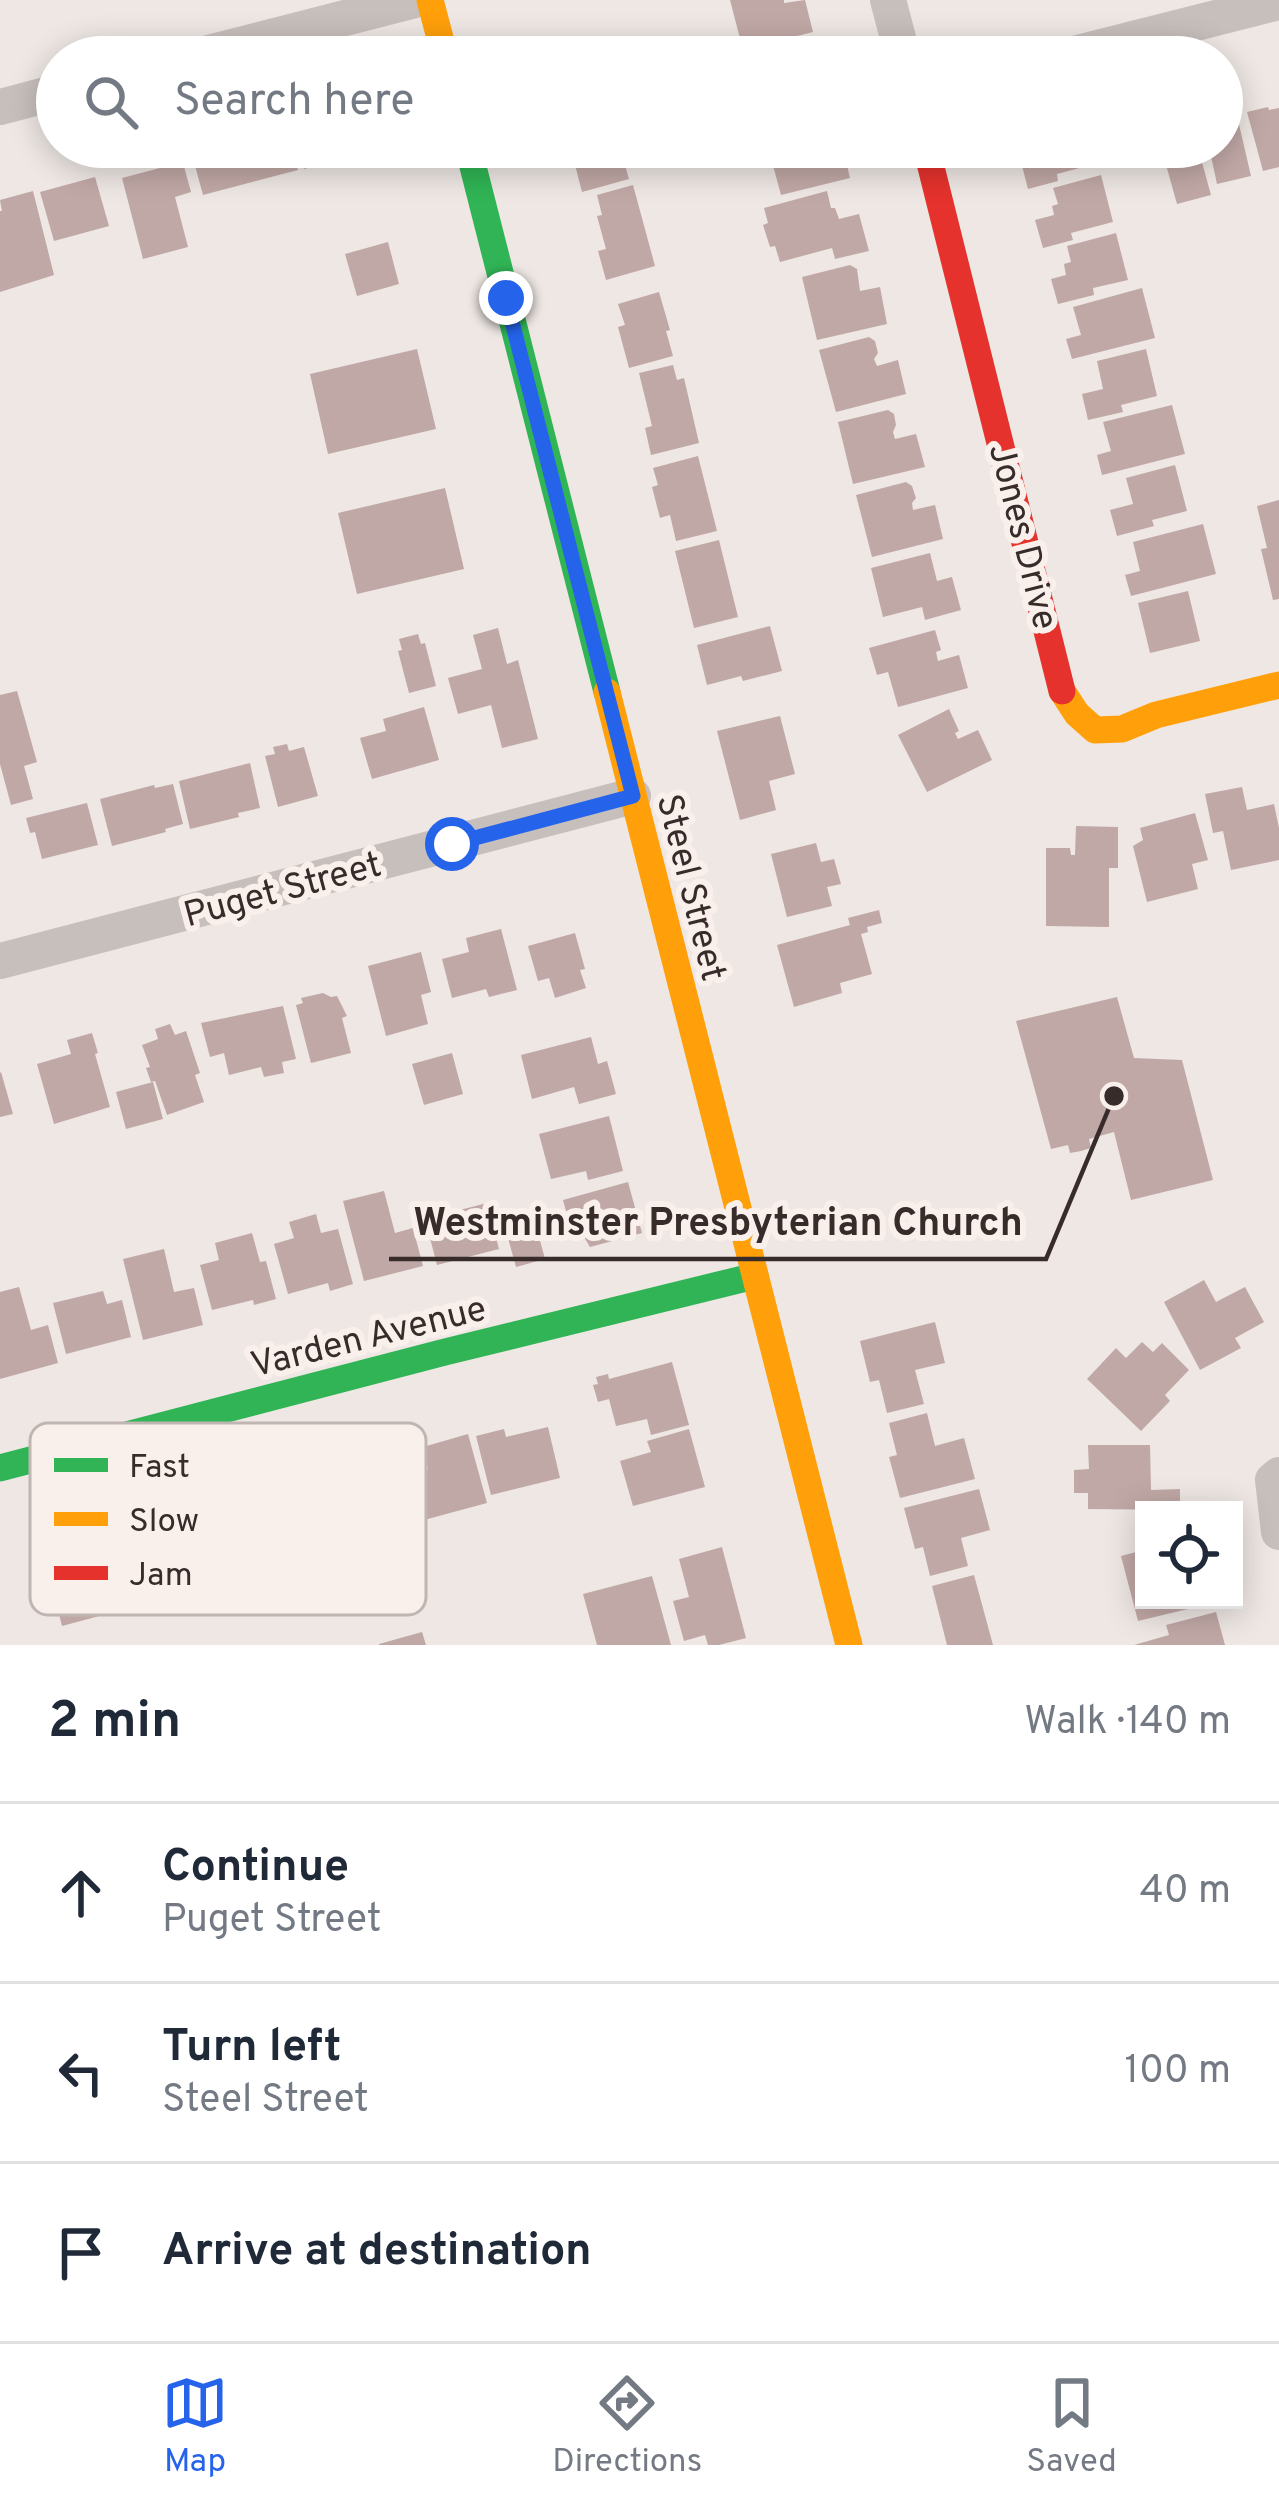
<!DOCTYPE html>
<meta charset="utf-8">
<style>
:root{--surface:#fff;--page:#f6f6f7;--text:#1f2937;--muted:#747a83;--line:#e0e1e3;--accent:#2563eb}
body{margin:0;font-family:Overpass,sans-serif;background:var(--page);color:var(--text)}
.controls{position:absolute;right:36px;bottom:36px;display:grid;overflow:hidden;border-radius:0px;box-shadow:0 6px 30px #0003}
.controls button{width:108px;height:108px;display:grid;place-items:center;padding:0;border:0;border-bottom:3px solid var(--line);background:var(--surface);color:var(--text);font:60px sans-serif}
.stop{position:absolute;width:36px;height:36px;margin:-27px;border:9px solid #2563eb;border-radius:50%;background:#fff}
.stop.end{background:#2563eb;border-color:#fff;box-shadow:0 3px 12px #0008}
.list{margin:0;padding:0;list-style:none}
h2{display:flex;justify-content:space-between;align-items:center;height:156px;margin:0;padding:0 48px;font-size:51px}
h2 small{font-size:39px;font-weight:400;color:var(--muted)}
.list li{display:grid;grid-template-columns:78px 1fr auto;gap:36px;align-items:center;box-sizing:border-box;height:180px;padding:0 48px;border-top:3px solid var(--line)}
.list b{display:block;font-size:45px;white-space:nowrap}
.list p{margin:0;font-size:39px;white-space:nowrap;color:var(--muted)}
.list em{font-size:39px;font-style:normal;color:var(--muted)}
.icon{flex:none;width:66px;height:66px;fill:none;stroke:currentColor;stroke-width:2;stroke-linecap:round;stroke-linejoin:round}
.map{position:relative;flex:none;width:1279px;height:1645px;overflow:hidden}
.search{position:absolute;background:var(--surface);box-shadow:0 6px 30px #0003;left:36px;right:36px;top:36px;height:132px;display:flex;align-items:center;gap:30px;box-sizing:border-box;padding:0 42px;border-radius:66px;color:var(--muted);font-size:45px}
.sheet{height:696px;background:var(--surface)}
nav{display:flex;justify-content:space-around;align-items:center;box-sizing:border-box;height:168px;border-top:3px solid var(--line);background:var(--surface);font-size:33px;color:var(--muted)}
nav a{display:grid;justify-items:center;gap:6px}
nav .on{color:var(--accent)}
.map>svg:first-child{display:block}
</style>
<div class="map">
<svg width="1279" height="1645" viewBox="0 0 1279 1645">
<rect width="100%" height="100%" fill="#eee7e4"/>
<path fill="#c0a8a6" d="M730,0H784V3L805,0L813,32L743,50Z
M619,38L622,51L637,47L640,57H555Z
M1268,107L1269,110L1279,108V167L1263,171L1247,112Z
M1238,120L1251,176L1217,184L1209,147H1222V123Z
M207,147H292L298,170L203,195L191,151Z
M299,147H381V148L304,169Z
M578,147H620L629,179L582,192L575,165L583,162Z
M768,147H822V149L843,147L850,178L781,195Z
M1034,147H1093L1098,163L1057,174L1058,181L1028,189L1021,162L1037,157Z
M1161,147H1182L1185,159L1200,155L1211,195L1177,204Z
M180,152L191,192L175,197L188,247L143,259L122,178L160,168L158,158Z
M1101,175L1113,222L1071,233L1073,240L1043,248L1035,220L1054,215L1052,206L1058,204L1053,188Z
M95,177L109,226L54,241L40,192Z
M633,185L655,266L606,280L598,251L606,249L597,216L602,215L597,195Z
M33,191L54,275L0,292V211H2L0,200Z
M827,191L831,208H835L839,219L859,214L869,251L835,259L832,248L780,262L775,246L770,247L763,225L768,223L764,208Z
M1116,233L1128,280L1093,288L1094,295L1058,304L1051,279L1066,275L1064,264L1071,262L1067,246Z
M388,242L399,284L357,296L345,254Z
M850,265L857,269L860,291L880,287L887,324L817,340L802,277Z
M1142,288L1155,338L1072,359L1066,339L1081,335L1073,307Z
M659,292L670,330L666,331L673,356L629,368L618,327L625,325L618,304Z
M869,337L875,341L878,353L874,359L877,366L898,360L906,394L836,412L819,350Z
M417,349L436,429L328,454L310,374Z
M1146,349L1157,396L1121,405L1123,412L1088,420L1082,394L1103,389L1097,361Z
M673,365L677,380L684,378L699,443L651,455L645,428L652,426L639,373Z
M1172,405L1185,454L1102,475L1097,455L1111,451L1103,422Z
M888,410L894,414L896,425L893,432L895,439L916,434L925,467L853,484L838,422Z
M698,456L717,531L676,541L670,515L660,518L652,487L658,485L653,468Z
M1175,465L1187,511L1152,520L1154,526L1117,536L1110,510L1133,504L1126,478Z
M906,482L912,486L916,498L912,503L913,510L935,505L943,539L872,557L856,495Z
M445,488L464,569L357,594L338,513Z
M1279,500V599L1273,600L1261,549L1267,548L1257,506Z
M1203,524L1216,574L1131,596L1125,575L1140,571L1133,542Z
M719,540L738,617L694,628L675,551Z
M930,553L937,581L952,577L961,610L925,620L922,607L883,617L871,568Z
M1188,591L1200,641L1150,653L1138,603Z
M770,626L782,671L743,681L741,676L707,685L697,645Z
M498,628L507,664L518,660L538,739L502,748L491,705L458,714L448,678L482,669L473,635Z
M935,630L941,650L936,652L938,661L959,655L968,688L898,707L888,672L877,675L869,648Z
M418,634L421,644L425,643L436,686L409,693L398,651L402,650L399,639Z
M17,691L37,762L24,766L33,799L11,805L0,764V695Z
M424,707L439,760L372,779L360,738L386,731L383,719Z
M949,709L959,731L955,733L958,739L978,730L992,760L927,792L898,735Z
M780,716L795,774L769,781L776,810L740,820L717,731Z
M287,744L289,751L304,747L318,796L278,807L265,756L275,754L273,747Z
M250,763L260,808L238,813L239,817L190,829L179,781Z
M173,784L183,824L165,829L166,832L112,846L100,799L154,785L155,788Z
M1242,787L1247,810L1274,804L1279,828V860L1231,870L1223,831L1213,833L1205,794Z
M87,803L98,845L42,859L35,832L30,833L26,818Z
M1195,813L1208,860L1192,864L1198,889L1147,902L1133,846L1143,840L1140,828Z
M1076,826L1118,827V868H1109V927L1046,926V848H1070L1071,855H1075Z
M816,843L821,862L834,859L841,884L827,887L832,906L787,917L771,854Z
M879,910L882,923L867,927L868,932L861,934L872,974L840,983L842,993L794,1007L777,945L850,925L848,918Z
M501,929L517,990L489,997L486,989L452,998L442,959L469,952L466,938Z
M575,933L585,969L580,970L586,988L555,998L549,978L538,981L528,946Z
M421,952L431,992L421,995L428,1024L386,1036L368,966Z
M323,993L331,997L337,996L347,1016L342,1018L351,1053L311,1063L296,1005L303,1003L301,998Z
M1117,997L1134,1058L1182,1060L1213,1180L1131,1200L1114,1132L1089,1139L1091,1148L1081,1151L1070,1153L1068,1145L1051,1149L1016,1021Z
M283,1006L296,1059L282,1062L284,1073L264,1077L261,1067L229,1075L224,1053L210,1057L201,1023Z
M170,1024L175,1035L186,1031L200,1073L195,1075L204,1102L167,1115L155,1081L151,1082L146,1068L150,1067L142,1045L158,1039L155,1029Z
M92,1033L98,1053L95,1054L110,1107L54,1124L37,1064L71,1054L67,1040Z
M591,1037L598,1064L607,1061L616,1094L579,1104L574,1087L532,1099L521,1055Z
M452,1053L463,1094L424,1105L412,1064Z
M1,1072L13,1114L0,1117V1073Z
M153,1082L163,1119L126,1129L116,1092Z
M609,1116L623,1171L588,1180L586,1171L551,1179L539,1134Z
M628,1182L642,1233L590,1247L581,1232L585,1231L580,1211L567,1215L563,1200Z
M384,1191L395,1233L413,1228L423,1266L364,1281L343,1201Z
M487,1203L499,1249L437,1265L425,1219Z
M316,1214L321,1233L338,1229L353,1284L330,1291L328,1283L288,1294L274,1244L294,1238L289,1222Z
M534,1218L545,1259L516,1267L505,1227Z
M252,1233L260,1262L266,1261L276,1299L254,1305L253,1300L212,1310L200,1265L219,1260L215,1243Z
M164,1249L174,1292L194,1288L203,1325L143,1340L123,1259Z
M1204,1280L1216,1302L1245,1287L1264,1322L1235,1338L1241,1348L1200,1370L1164,1302Z
M19,1287L31,1330L48,1325L58,1363L0,1379V1292Z
M103,1291L107,1304L122,1300L131,1337L66,1354L53,1303Z
M935,1322L945,1363L915,1370L924,1404L887,1413L879,1380L870,1382L860,1341Z
M1142,1342L1153,1352L1162,1343L1189,1370L1165,1395L1170,1401L1141,1431L1087,1379L1116,1348L1126,1358Z
M672,1362L689,1425L651,1435L647,1419L616,1426L609,1399L598,1402L593,1385L598,1384L596,1377L608,1374L609,1379Z
M927,1413L935,1446L964,1438L975,1479L900,1498L889,1457L897,1455L889,1423Z
M548,1427L560,1478L491,1495L476,1436L504,1429L506,1437Z
M689,1429L705,1487L633,1506L620,1461L651,1452L647,1441Z
M468,1434L487,1503L424,1520L411,1473L428,1469L423,1447Z
M1088,1445H1150L1151,1490L1180,1489V1510L1088,1509V1493H1074V1470L1089,1469Z
M979,1489L990,1530L961,1538L968,1566L930,1576L923,1547L915,1549L904,1508Z
M100,1529L110,1567L92,1572L103,1615L62,1626L41,1544Z
M722,1547L746,1638L719,1645H708L705,1635L684,1641L673,1601L689,1597L679,1559Z
M1144,1550V1600L1217,1602L1138,1621L1121,1556Z
M974,1575L993,1645H947L932,1586Z
M652,1576L671,1645H597L583,1594Z
M1216,1612L1225,1645H1134L1169,1635L1166,1625Z
M422,1632L426,1645H379V1644Z"/>
<g fill="none" stroke-linecap="round" stroke-linejoin="round">
<path stroke="#c7bfbc" stroke-width="36" d="M888,0L903,57
M193,57L415,0
M1062,57L1279,2
M0,107L57,92
M0,961L633,796
M1279,1475L1273,1480L1279,1532"/>
<path stroke="#30b455" stroke-width="27" d="M468,147L607,692
M0,1468L445,1352L755,1276"/>
<path stroke="#ff9f0a" stroke-width="27" d="M430,0L445,57
M1062,691L1077,714L1095,730L1122,729L1156,715L1279,685
M607,692L849,1645"/>
<path stroke="#e5322d" stroke-width="27" d="M926,147L1062,691"/>
</g>
<g fill="none" stroke-linecap="round" stroke-linejoin="round">
<path stroke="#2563eb" stroke-width="15" d="M452,844L633,796L506,298"/>
</g>
<g text-anchor="middle" stroke-width="12" stroke-linejoin="round" paint-order="stroke">
<g font-size="36" fill="#382c2b" stroke="#f9f0ec">
<text transform="translate(1025 536) rotate(76)" y="13">Jones Drive</text>
<text transform="translate(693 887) rotate(76)" y="13">Steel Street</text>
<text transform="translate(282 888) rotate(-15)" y="13">Puget Street</text>
<text transform="translate(368 1335) rotate(-14)" y="13">Varden Avenue</text>
</g>
</g>
<rect x="30" y="1423" width="396" height="192" rx="18" fill="#f9f0ec" stroke="#bfb5b2" stroke-width="3"/>
<rect x="54" y="1458" width="54" height="14" fill="#30b455"/>
<rect x="54" y="1512" width="54" height="14" fill="#ff9f0a"/>
<rect x="54" y="1566" width="54" height="14" fill="#e5322d"/>
<g font-size="33" fill="#382c2b">
<text x="129" y="1477">Fast</text>
<text x="129" y="1531">Slow</text>
<text x="129" y="1585">Jam</text>
</g>
<path fill="none" stroke="#382c2b" stroke-width="4.5" d="M1114 1096L1046 1259H389"/>
<circle fill="#382c2b" stroke="#f9f0ec" stroke-width="4.5" cx="1114" cy="1096" r="12"/>
<g font-size="39" text-anchor="middle" font-weight="bold" fill="#382c2b" stroke="#f9f0ec" stroke-width="12" stroke-linejoin="round" paint-order="stroke">
<text x="718" y="1235">Westminster Presbyterian Church</text>
</g>
</svg>
<div class="controls">
<button><svg class="icon" aria-label="locate" viewBox="0 0 24 24"><circle cx="12" cy="12" r="6"/><path d="M12 2v4M12 18v4M2 12h4M18 12h4"/></svg></button>
</div>
<div class="stop" style="left:452px;top:844px"></div>
<div class="stop end" style="left:506px;top:298px"></div>
<div class="search"><svg class="icon" aria-label="search" viewBox="0 0 24 24"><circle cx="10" cy="10" r="6"/><path d="M15 15l6 6"/></svg>Search here</div>
</div>
<section class="sheet">
<h2>2 min<small>Walk · 140 m</small></h2>
<ul class="list">
<li><svg class="icon" aria-label="ahead" viewBox="0 0 24 24"><path d="M12 20V5M6 11l6-6 6 6"/></svg><div><b>Continue</b><p>Puget Street</p></div><em>40 m</em></li>
<li><svg class="icon" aria-label="left" viewBox="0 0 24 24"><path d="M17 20v-9H6M10 6l-5 5 5 5"/></svg><div><b>Turn left</b><p>Steel Street</p></div><em>100 m</em></li>
<li><svg class="icon" aria-label="arrive" viewBox="0 0 24 24"><path d="M6 21V4h12l-3 4 3 4H6"/></svg><div><b>Arrive at destination</b></div></li>
</ul>
</section>
<nav>
<a class="on"><svg class="icon" aria-label="map" viewBox="0 0 24 24"><path d="M3 6l6-2 6 2 6-2v14l-6 2-6-2-6 2zM9 4v14M15 6v14"/></svg>Map</a>
<a><svg class="icon" aria-label="directions" viewBox="0 0 24 24"><path d="M12 3l9 9-9 9-9-9zM9 14v-3h6M13 9l2 2-2 2"/></svg>Directions</a>
<a><svg class="icon" aria-label="saved" viewBox="0 0 24 24"><path d="M7 4h10v16l-5-4-5 4z"/></svg>Saved</a>
</nav>
